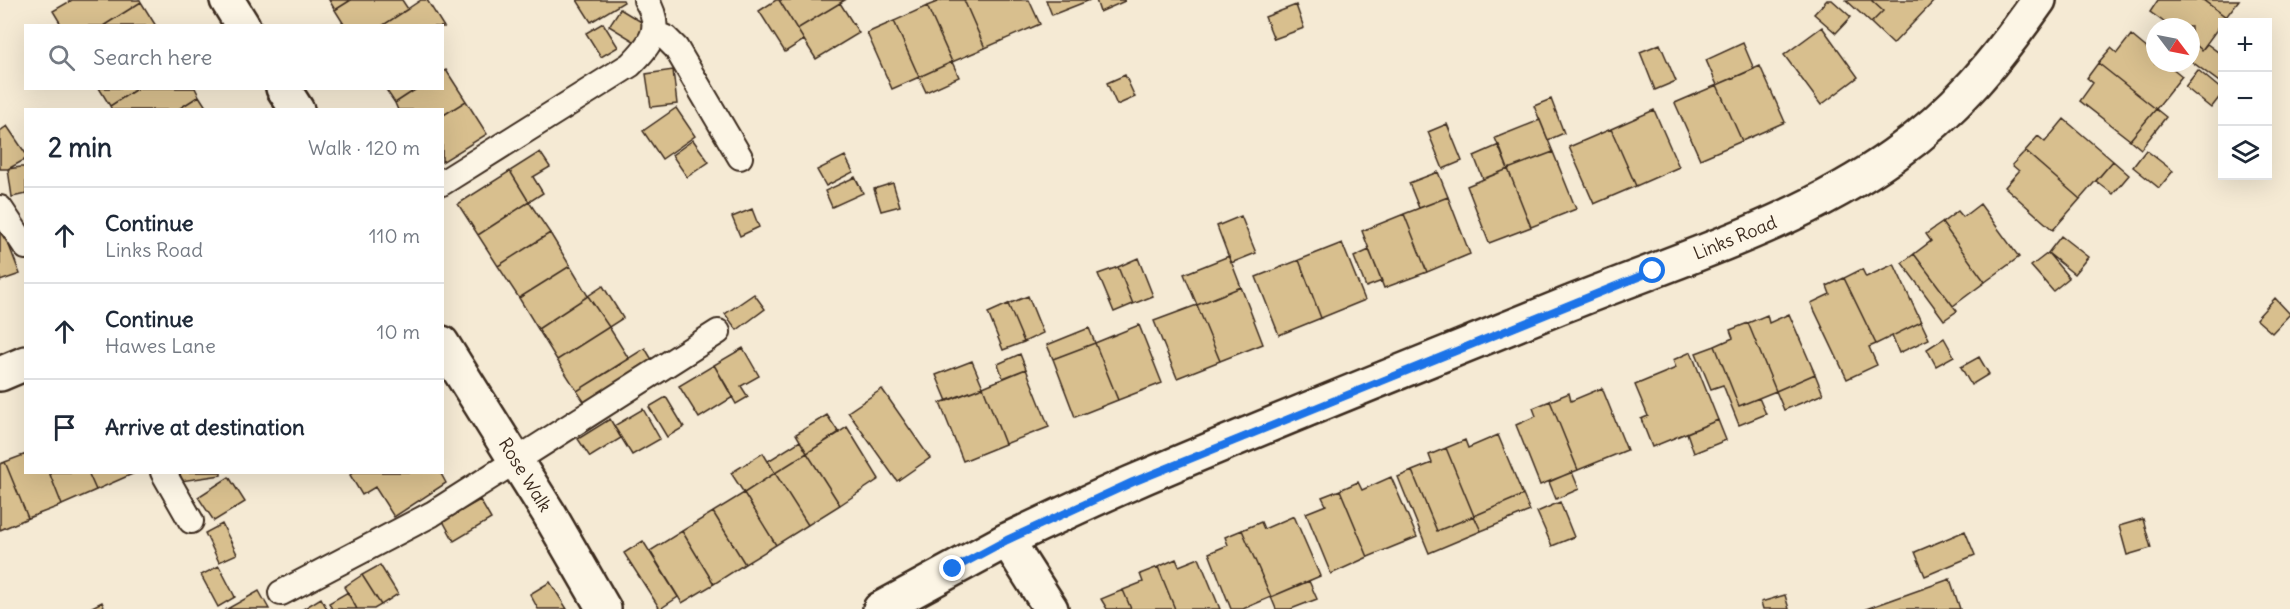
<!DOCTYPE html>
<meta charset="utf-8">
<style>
:root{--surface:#fff;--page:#f2f2f3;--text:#1f2937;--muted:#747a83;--line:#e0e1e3}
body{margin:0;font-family:Delius,sans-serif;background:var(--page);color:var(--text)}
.controls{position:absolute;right:18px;top:18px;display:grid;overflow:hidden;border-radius:0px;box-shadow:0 6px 24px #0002}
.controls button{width:54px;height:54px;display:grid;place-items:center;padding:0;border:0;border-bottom:2px solid var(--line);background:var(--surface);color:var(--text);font:30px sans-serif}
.compass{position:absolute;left:2146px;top:18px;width:54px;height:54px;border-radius:50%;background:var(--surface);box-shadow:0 6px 24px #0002;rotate:122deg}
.stop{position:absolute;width:18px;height:18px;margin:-14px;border:4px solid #1a73e8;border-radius:50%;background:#fff}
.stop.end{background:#1a73e8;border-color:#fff;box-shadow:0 2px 6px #0008}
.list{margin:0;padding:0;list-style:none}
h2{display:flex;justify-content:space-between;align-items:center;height:78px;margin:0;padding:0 24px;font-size:26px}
h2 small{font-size:20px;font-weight:400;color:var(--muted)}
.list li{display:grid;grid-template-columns:39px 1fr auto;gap:18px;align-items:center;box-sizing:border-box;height:96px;padding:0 24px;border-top:2px solid var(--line)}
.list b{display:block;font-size:22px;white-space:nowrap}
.list p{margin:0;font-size:20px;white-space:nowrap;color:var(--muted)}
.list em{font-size:20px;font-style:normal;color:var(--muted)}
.icon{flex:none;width:33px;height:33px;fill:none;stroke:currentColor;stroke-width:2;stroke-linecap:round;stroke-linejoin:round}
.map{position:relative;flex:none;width:2290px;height:609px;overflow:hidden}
.search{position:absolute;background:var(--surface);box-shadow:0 6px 24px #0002;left:24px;top:24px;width:420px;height:66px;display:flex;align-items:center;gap:15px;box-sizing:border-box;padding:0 21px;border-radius:0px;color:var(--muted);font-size:22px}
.panel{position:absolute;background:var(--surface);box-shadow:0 6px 24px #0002;left:24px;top:108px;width:420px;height:366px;border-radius:0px}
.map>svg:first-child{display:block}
</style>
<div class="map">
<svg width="2290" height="609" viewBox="0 0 2290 609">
<rect width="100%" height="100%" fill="#f5ead4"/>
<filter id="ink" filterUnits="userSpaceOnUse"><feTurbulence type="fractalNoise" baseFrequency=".0167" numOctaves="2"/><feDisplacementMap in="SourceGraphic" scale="12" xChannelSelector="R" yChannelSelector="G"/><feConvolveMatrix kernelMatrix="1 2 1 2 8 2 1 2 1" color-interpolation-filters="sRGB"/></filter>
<g filter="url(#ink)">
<path fill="#d8bf8e" stroke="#3b2a1e" stroke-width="1.5" d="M72,0H140L141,2L103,26H62L53,11Z
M329,0H351L335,10Z
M351,0H402L408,9L382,26H345L335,10Z
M421,0H427L444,27L382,26Z
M577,0H623L624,2L591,22Z
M776,0H779L804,40L785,52L759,11Z
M779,0H845L797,29Z
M942,0H964L985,48L952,62L927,6Z
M964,0H1029L1040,24L985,48Z
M1046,0H1090L1052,15Z
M1096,0H1125V1L1100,12Z
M1827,0H1832L1851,17L1836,33L1814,14Z
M1846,0H1871L1883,11L1871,23Z
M1871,0H1935L1893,44L1871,23L1883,11Z
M2158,0H2203L2226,17L2202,50L2191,41V27H2171L2150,12Z
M2203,0H2239L2226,17Z
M141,2L156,26H103Z
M840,3L859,33L816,59L797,29Z
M1296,5L1304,28L1274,39L1265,17Z
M927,6L952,62L919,77L894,21Z
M620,9L648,26L637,43L609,26Z
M894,21L919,77L892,89L867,33Z
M603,23L618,47L601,57L586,33Z
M1822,27L1858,77L1821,105L1784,55Z
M2131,35L2155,55V63H2166L2182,76L2156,109L2098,63L2111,48L2117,53Z
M2191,41L2202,50L2207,44L2222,55V84L2191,61Z
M1743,43L1754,69L1717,85L1706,60Z
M1660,44L1676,81L1655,90L1640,52Z
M952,62L959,77L926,92L919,77Z
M2098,63L2156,109L2130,140L2080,101L2093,83L2087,78Z
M1760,66L1785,122L1742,141L1717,85Z
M446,70L466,101L442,116V110H398L395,103L418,88H442V72Z
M673,70L677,104L651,107L646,74Z
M2198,70L2222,90V94L2211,108L2185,87Z
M1125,75L1135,97L1117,105L1107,83Z
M1717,85L1742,141L1700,159L1675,103Z
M99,88H138L110,106Z
M138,88H195L199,96L177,110H112L110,106Z
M385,88H418L395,103Z
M199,96L208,110H177Z
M1551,99L1564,133L1548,140L1534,106Z
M466,101L487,134L442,162V116Z
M676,108L695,136L662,159L643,131Z
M2156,109L2166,117L2141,149L2130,140Z
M1654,110L1679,167L1636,186L1611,129Z
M2064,119L2113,161L2080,199L2025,151L2038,136L2045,142Z
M1540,120L1553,152L1508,169L1495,138Z
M1447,124L1462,161L1443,169L1428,132Z
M7,126L26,154V159L8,169H0V131Z
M1611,129L1636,186L1594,204L1569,147Z
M693,140L709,162L687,177L672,155Z
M1499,145L1508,169L1483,179L1474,156Z
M2146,150L2173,171L2159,188L2133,167Z
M2025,151L2080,199L2053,230L2005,187L2019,171L2012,165Z
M540,152L550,167L533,177L543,193L529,202L510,171Z
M1553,152L1576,209L1531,227L1508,169Z
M845,156L853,172L826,186L817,170Z
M2113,161L2129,175L2113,194L2096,181Z
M21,167H26V194L12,197L8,169Z
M1508,169L1531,227L1489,243L1467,186Z
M510,171L529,202L478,235L458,204Z
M1438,172L1448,197L1419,208L1409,183Z
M855,177L863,193L832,207L825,191Z
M893,183L900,206L881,211L874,189Z
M1448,197L1470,254L1427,272L1404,214Z
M529,202L550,233L498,266L478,235Z
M1980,204L2019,257L1985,282L1942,223L1958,211L1963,217Z
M752,209L759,227L740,236L732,217Z
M1404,214L1427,272L1384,288L1362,231Z
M1241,216L1256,253L1231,263L1217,226Z
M0,222L20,274L0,281Z
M1942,223L1985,282L1953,306L1914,254L1931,241L1926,234Z
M550,233L570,266L519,298L498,266Z
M2061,236L2088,257L2074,274L2048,253Z
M1342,243L1365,300L1321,318L1299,260Z
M1369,250L1382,281L1366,287L1354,257Z
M2048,253L2069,278L2053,291L2031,266Z
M1914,254L1957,311L1944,320L1902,263Z
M1229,256L1241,287L1197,305L1184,274Z
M1138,258L1153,296L1133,304L1118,267Z
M1299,260L1321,318L1279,335L1256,277Z
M1894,264L1921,322L1876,344L1844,278L1862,269L1866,277Z
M570,266L588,296L538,329L519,298Z
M1118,267L1133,304L1114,312L1098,274Z
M1844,278L1876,344L1869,347L1877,365L1847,379L1811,303L1830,294L1827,286Z
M603,286L623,318L609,327L588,296Z
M1241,287L1263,344L1220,361L1197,305Z
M754,294L765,309L737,330L725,314Z
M588,296L609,327L557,360L538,329Z
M1028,296L1043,333L1024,342L1008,304Z
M2275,298L2290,314L2272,333L2256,319Z
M1008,304L1024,342L1003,350L988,313Z
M1197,305L1220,361L1177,378L1154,321Z
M1789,314L1815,374L1776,391L1748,323L1767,315L1769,323Z
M1921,322L1929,339L1899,353L1892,336Z
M1748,323L1776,391L1739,406L1715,346L1733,338L1730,330Z
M1139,325L1162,383L1118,400L1095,343Z
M609,327L629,359L577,391L557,360Z
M1089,328L1095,343L1053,359L1047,345Z
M1944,338L1954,356L1936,366L1927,349Z
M1095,343L1118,400L1075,417L1053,359Z
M1715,346L1739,406L1759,398L1766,414L1739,425L1723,385L1711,389L1696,353Z
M645,348L654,363L587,406L577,391Z
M743,348L759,376L741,386L748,397L736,404L714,365Z
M1691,352L1718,420L1652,447L1641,419L1648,416L1635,385L1676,368L1673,360Z
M1020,354L1026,369L1003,378L998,364Z
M1979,357L1989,374L1971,385L1961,367Z
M972,361L983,387L947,401L936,375Z
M714,365L733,397L699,418L679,386Z
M1026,369L1049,427L1005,444L983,387Z
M1815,374L1823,394L1784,410L1776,391Z
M983,387L1005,444L963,461L940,403Z
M1602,388L1627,450L1578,470L1550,401L1569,393L1571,401Z
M882,389L930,458L897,481L848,412Z
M666,397L684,427L667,437L649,407Z
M1550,401L1578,470L1540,485L1516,425L1536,416L1533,408Z
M643,409L660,439L632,455L614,426Z
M827,415L839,433L807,453L796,434Z
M610,419L621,438L590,457L578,439Z
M1718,420L1726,440L1694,453L1687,433Z
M847,427L879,479L840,505L807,453Z
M1498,435L1523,495L1474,516L1446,448L1465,440L1468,448Z
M800,441L807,453L775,473L768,461Z
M1446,448L1474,516L1437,531L1412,471L1432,463L1429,455Z
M763,453L775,473L744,493L731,473Z
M807,453L840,505L808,525L775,473Z
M26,454V472H49L62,505L28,518L5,462Z
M5,462L28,518L0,530V464Z
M1412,471L1437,531L1474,516L1481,531L1429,553L1398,477Z
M49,472H88L96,490L62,505Z
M88,472H137L96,490Z
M180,472H221V475L181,481Z
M354,472H440L446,483L394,517L375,487L362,495L350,475Z
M1572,472L1579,489L1556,499L1549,482Z
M775,473L808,525L776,545L744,493Z
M229,477L245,502L214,521L198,497Z
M1391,477L1417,537L1368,557L1340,490L1358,482L1362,490Z
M1340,490L1368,557L1331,574L1306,513L1326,505L1322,497Z
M744,493L776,545L745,564L713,512Z
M1523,495L1530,511L1481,531L1474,516Z
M480,500L491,519L454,541L443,521Z
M1560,502L1574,537L1552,546L1537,512Z
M713,512L745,564L714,584L682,531Z
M1294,516L1320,576L1271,597L1242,530L1261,522L1264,529Z
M2143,519L2151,548L2127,555L2119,526Z
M222,524L237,554L219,562L205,533Z
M1242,530L1271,597L1243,609H1231L1209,553L1228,545L1225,537Z
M682,531L714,584L682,603L650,551Z
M1965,531L1975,555L1925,576L1915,552Z
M643,541L678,597L660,609L624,553Z
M1199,558L1220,609H1175L1158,567L1176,559L1179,566Z
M380,565L398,594L381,605L362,575Z
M219,566L235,597L218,607L201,575Z
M1158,567L1175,609H1131L1123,590L1143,582L1140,574Z
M362,575L381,605L374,609H357L344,587Z
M1950,579L1960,609H1866Z
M1309,581L1317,599L1291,609H1276L1271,597Z
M550,582L567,609H538L530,594Z
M1123,590L1131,609H1107L1101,599Z
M259,591L269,609H227Z
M348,592L357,609H332L329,603Z
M1785,595L1789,609H1763L1761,602Z
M321,598L327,609H303Z
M102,602L105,609H88Z"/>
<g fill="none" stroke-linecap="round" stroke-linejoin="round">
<defs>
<path id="lane" d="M654,33L666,38L676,48L740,157
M442,183L630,65C651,44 664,28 646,0
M0,208L26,247
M163,472L191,521
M281,593L432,514L718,332"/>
<path id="street" d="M227,0L243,26
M283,88L297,110
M442,343L548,512L604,609
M0,374L26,363
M1007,540C1048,521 1089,501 1131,483C1275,421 1420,364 1565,305C1676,260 1796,225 1894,155C1956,111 1996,61 2039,0
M880,609L1007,540L1051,609"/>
</defs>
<use href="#lane" stroke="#3b2a1e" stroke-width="28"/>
<use href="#street" stroke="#3b2a1e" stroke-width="38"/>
<use href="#lane" stroke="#fcf5e5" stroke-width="24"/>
<use href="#street" stroke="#fcf5e5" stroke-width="33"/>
</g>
</g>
<g fill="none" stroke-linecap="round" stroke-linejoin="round" filter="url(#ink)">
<path stroke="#1a73e8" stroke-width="8" d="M953,569L1007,540L1133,482L1653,271"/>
</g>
<g text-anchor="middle" stroke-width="6" stroke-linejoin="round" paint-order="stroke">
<g font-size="18" fill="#3b2a1e" stroke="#fcf5e5">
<text transform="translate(1735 238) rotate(-22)" y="6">Links Road</text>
<text transform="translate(525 475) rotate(58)" y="6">Rose Walk</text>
</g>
</g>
</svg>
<div class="controls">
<button>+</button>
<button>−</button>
<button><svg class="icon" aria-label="layers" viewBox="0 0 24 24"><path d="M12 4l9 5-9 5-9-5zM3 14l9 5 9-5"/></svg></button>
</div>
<svg class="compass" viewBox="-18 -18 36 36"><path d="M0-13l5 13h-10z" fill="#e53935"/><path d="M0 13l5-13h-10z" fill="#747a83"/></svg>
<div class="stop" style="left:1653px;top:271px"></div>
<div class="stop end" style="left:953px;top:569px"></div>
<div class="search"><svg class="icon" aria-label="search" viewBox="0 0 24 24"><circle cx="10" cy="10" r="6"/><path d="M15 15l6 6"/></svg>Search here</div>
<section class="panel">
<h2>2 min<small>Walk · 120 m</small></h2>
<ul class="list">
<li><svg class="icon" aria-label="ahead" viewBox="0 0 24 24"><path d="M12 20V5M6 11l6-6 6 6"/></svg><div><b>Continue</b><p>Links Road</p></div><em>110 m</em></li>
<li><svg class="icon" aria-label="ahead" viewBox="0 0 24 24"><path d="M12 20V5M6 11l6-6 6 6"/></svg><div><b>Continue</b><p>Hawes Lane</p></div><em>10 m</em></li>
<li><svg class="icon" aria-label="arrive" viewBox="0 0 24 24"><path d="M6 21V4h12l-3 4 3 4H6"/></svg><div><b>Arrive at destination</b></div></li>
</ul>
</section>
</div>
